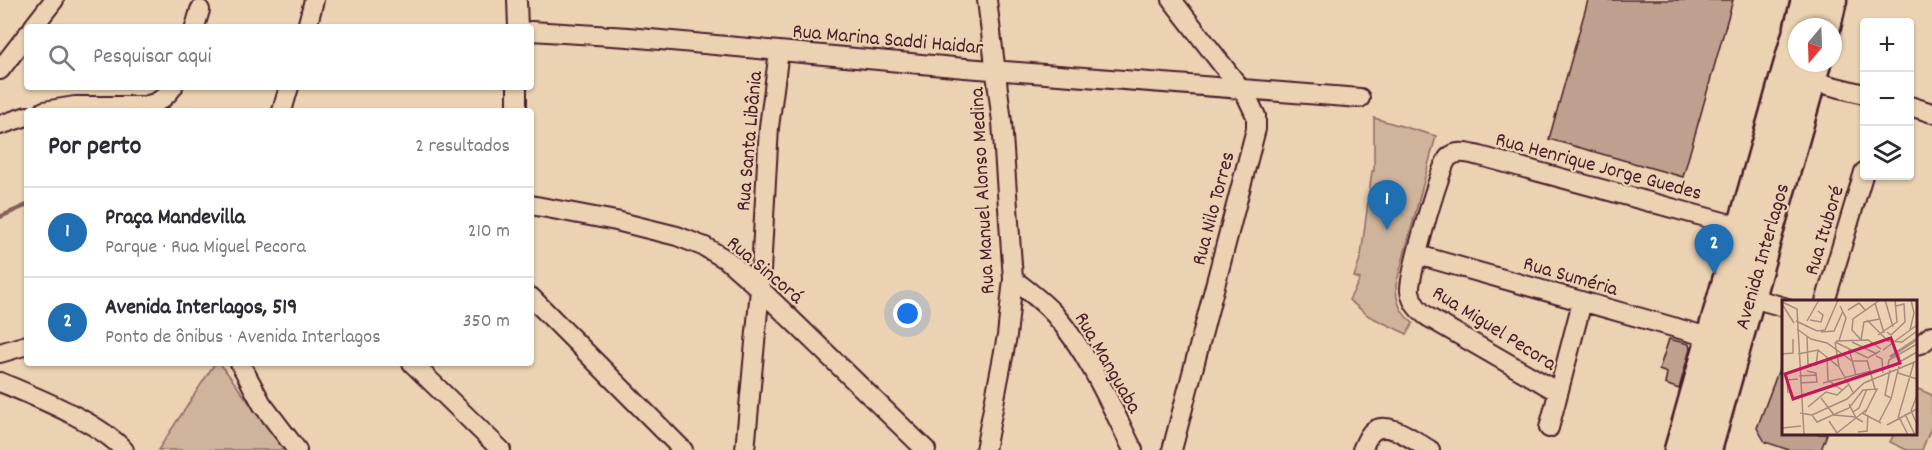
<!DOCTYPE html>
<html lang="pt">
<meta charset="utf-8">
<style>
:root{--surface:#fff;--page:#f2f2f3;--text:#2b2b33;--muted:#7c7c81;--line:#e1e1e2;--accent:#1f6fb2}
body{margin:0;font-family:Dekko,sans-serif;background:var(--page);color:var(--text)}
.controls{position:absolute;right:18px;top:18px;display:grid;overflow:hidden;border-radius:6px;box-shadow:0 2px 4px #0004}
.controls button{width:54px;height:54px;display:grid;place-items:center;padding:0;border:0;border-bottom:2px solid var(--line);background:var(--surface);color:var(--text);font:30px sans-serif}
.compass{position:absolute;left:1788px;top:18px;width:54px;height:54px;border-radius:50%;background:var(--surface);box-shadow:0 2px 4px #0004;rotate:199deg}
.you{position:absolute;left:908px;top:314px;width:21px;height:21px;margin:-15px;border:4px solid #fff;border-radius:50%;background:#1a73e8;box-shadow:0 0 0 9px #1a73e833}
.badge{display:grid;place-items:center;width:39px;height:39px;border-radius:50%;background:var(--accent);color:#fff;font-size:20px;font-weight:700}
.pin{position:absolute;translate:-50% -50px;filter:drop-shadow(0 2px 3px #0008)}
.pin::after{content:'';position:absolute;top:32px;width:21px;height:18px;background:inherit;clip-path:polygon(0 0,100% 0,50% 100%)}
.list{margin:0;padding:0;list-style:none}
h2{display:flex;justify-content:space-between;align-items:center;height:78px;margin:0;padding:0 24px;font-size:26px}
h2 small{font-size:20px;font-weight:400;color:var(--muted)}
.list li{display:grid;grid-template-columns:39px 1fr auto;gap:18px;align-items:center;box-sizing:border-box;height:90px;padding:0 24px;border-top:2px solid var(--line)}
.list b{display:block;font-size:22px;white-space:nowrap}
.list p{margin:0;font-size:20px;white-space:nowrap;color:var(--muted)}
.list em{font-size:20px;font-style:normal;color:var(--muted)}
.icon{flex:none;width:33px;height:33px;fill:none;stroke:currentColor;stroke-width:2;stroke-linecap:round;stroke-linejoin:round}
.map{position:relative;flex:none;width:1932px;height:450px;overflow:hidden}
.search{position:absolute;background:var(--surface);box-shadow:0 2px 4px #0004;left:24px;top:24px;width:510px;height:66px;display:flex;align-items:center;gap:15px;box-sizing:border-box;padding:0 21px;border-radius:6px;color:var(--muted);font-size:22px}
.panel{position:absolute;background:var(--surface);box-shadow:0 2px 4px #0004;left:24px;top:108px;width:510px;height:258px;border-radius:6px}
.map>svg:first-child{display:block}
</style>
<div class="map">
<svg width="1932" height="450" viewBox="0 0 1932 450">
<rect width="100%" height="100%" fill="#ead2b2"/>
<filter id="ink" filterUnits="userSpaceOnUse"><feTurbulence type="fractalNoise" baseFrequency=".0167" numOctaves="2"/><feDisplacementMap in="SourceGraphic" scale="12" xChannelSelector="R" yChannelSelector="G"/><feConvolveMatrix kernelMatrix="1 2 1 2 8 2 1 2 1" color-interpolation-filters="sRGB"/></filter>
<g filter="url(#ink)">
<path fill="#cfb49c" stroke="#8c6a64" stroke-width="1.5" d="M1374,118L1436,136L1396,285C1396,301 1400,313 1413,323L1407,334L1369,316L1349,300L1360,279L1354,277L1361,256L1372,171H1374Z
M215,363H220L284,450H158Z
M1916,388L1932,395V425L1922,450H1907L1890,442L1894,434H1916Z"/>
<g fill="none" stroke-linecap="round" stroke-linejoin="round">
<path stroke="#85615d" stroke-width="4.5" d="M164,111L168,108
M0,217L27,205"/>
</g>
<path fill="#bda08d" stroke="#4a1f2b" stroke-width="1.5" d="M1588,0H1733L1683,177L1549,139Z
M1669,339L1689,344L1690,349L1679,389L1665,384L1667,373L1659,370Z
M1782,361L1784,434H1827L1821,450H1789L1765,442L1757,428Z"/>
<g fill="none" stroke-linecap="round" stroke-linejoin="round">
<defs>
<path id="street" d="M517,0L518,27
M33,27L54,0
M195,27L200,10
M307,27L314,0
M531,31L628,37L965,68L1360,98
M0,70L27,35
M1812,81L1864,94
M1910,106L1932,113
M44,111L75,106H144C157,104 165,98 173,87
M282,111L289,87
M517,111V87
M0,125L27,116
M531,205L616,221L677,236L705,247L727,260L760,289L926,450
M1418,255L1712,338
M1013,279C1027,290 1043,301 1055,315C1089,354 1110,404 1133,450
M531,297L683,450
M1749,297L1784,307
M1825,302L1864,172
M1916,345L1921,344L1932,335
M0,353L27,345
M240,363L262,404L297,450
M412,363L501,450
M0,382C36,397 99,422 124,450
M1558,392L1428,317C1418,310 1412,303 1410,291C1408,279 1440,166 1448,158C1457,149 1470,154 1480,156L1742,227
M1549,428L1582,302
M745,450L760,289L769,127L779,51
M985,450L1007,336L1013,279L1002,122L987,0
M1172,450L1256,129V116L1247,97L1172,0
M1362,450C1364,445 1367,438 1371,433C1386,417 1416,442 1430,450"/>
<path id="primary" d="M1799,27L1806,0
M1826,27L1832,0
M1679,450L1797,34
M1707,450L1816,63"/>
</defs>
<use href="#street" stroke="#4a1f2b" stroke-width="22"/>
<use href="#primary" stroke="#4a1f2b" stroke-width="33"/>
<use href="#street" stroke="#ead2b2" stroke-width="18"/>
<use href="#primary" stroke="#ead2b2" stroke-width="28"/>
</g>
</g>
<g text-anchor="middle" stroke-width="4.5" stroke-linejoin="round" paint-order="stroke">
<g font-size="21" fill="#4a1f2b" stroke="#ead2b2">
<text transform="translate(888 38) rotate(5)" y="7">Rua Marina Saddi Haidar</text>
<text transform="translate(748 141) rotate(-85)" y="7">Rua Santa Libânia</text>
<text transform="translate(1599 165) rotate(15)" y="7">Rua Henrique Jorge Guedes</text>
<text transform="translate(981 191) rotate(-93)" y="7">Rua Manuel Alonso Medina</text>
<text transform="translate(1212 208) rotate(-75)" y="7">Rua Nilo Torres</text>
<text transform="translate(1823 230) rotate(-73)" y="7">Rua Ituboré</text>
<text transform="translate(1761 256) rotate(-74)" y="7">Avenida Interlagos</text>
<text transform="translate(766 269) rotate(40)" y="7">Rua Sincorá</text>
<text transform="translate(1571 275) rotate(16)" y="7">Rua Suméria</text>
<text transform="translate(1495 327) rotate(32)" y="7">Rua Miguel Pecora</text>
<text transform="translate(1109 362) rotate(60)" y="7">Rua Manguaba</text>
</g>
</g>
<g transform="translate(1782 300)">
<rect width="135" height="135" fill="#ead2b2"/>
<path fill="none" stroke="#ad8d7f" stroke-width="3" d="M108,57L135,39"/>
<path fill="none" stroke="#aa8a7c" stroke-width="1.5" d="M103,0L111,27M0,2L15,9L22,135M93,3L102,33M0,4L12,23M66,10L77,3L83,10M28,20L39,22L41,15L36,11M85,20L106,41L120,42L135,31M14,21L35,31L43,30L56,0M25,21L37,0M15,29L29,39L45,43L70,61H85M128,30L132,13L129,0M39,32L52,31L61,11M105,32L109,35L123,22L122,4L114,6M96,35L115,22L113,0M25,37L26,64L34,65L36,50M79,40L70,30L71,19L98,0M79,40L82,22L98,19M54,41L86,40L99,49M57,41L64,18L58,6M53,42L57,67L72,94M53,42L86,58L98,51M70,42L95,54M67,49L74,75M101,50L135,25M0,54L11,53V39M16,54L36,50L57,67M94,56L100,59L101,73M45,57L46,80L60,90M85,60L93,89M114,64L135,52M106,66L107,60L135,44M108,70L103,95L109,98M116,73L135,79M17,76L35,75M18,83L35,82L34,73L25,71M41,83L89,71M6,93L5,80L16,79M135,95L129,111L135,124M39,98L52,115L74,117M67,104L74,118L81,122M26,107L44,92L55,95L66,85M71,112L77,108L85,89M18,113L30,115L65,99L82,83L135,61M80,113L99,123M123,114L133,135M30,115L35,122L67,108L81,90L95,89L83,113M117,117L126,135M116,118L132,62M47,121L55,133L84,110M97,122L109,99L117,66M105,125L135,109M0,128L19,126M76,132L85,131L86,115"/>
<path fill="#c2185b" fill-opacity="0.15" stroke="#c2185b" stroke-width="3" d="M109,38L118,63L11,99L3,74Z"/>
<rect width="135" height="135" fill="none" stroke="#4a1f2b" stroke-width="3"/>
</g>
</svg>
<div class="controls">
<button>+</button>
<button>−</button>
<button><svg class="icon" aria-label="layers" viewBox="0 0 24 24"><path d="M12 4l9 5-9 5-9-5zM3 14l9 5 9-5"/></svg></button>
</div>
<svg class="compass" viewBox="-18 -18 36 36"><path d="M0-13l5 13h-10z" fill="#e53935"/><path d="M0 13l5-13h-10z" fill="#7c7c81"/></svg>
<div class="you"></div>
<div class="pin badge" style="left:1387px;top:230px">1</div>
<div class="pin badge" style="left:1714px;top:274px">2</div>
<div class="search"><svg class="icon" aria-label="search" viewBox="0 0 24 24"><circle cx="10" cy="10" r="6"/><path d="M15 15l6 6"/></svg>Pesquisar aqui</div>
<section class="panel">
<h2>Por perto<small>2 resultados</small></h2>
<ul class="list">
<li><span class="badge">1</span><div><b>Praça Mandevilla</b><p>Parque · Rua Miguel Pecora</p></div><em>210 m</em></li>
<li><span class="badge">2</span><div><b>Avenida Interlagos, 519</b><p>Ponto de ônibus · Avenida Interlagos</p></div><em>350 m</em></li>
</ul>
</section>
</div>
